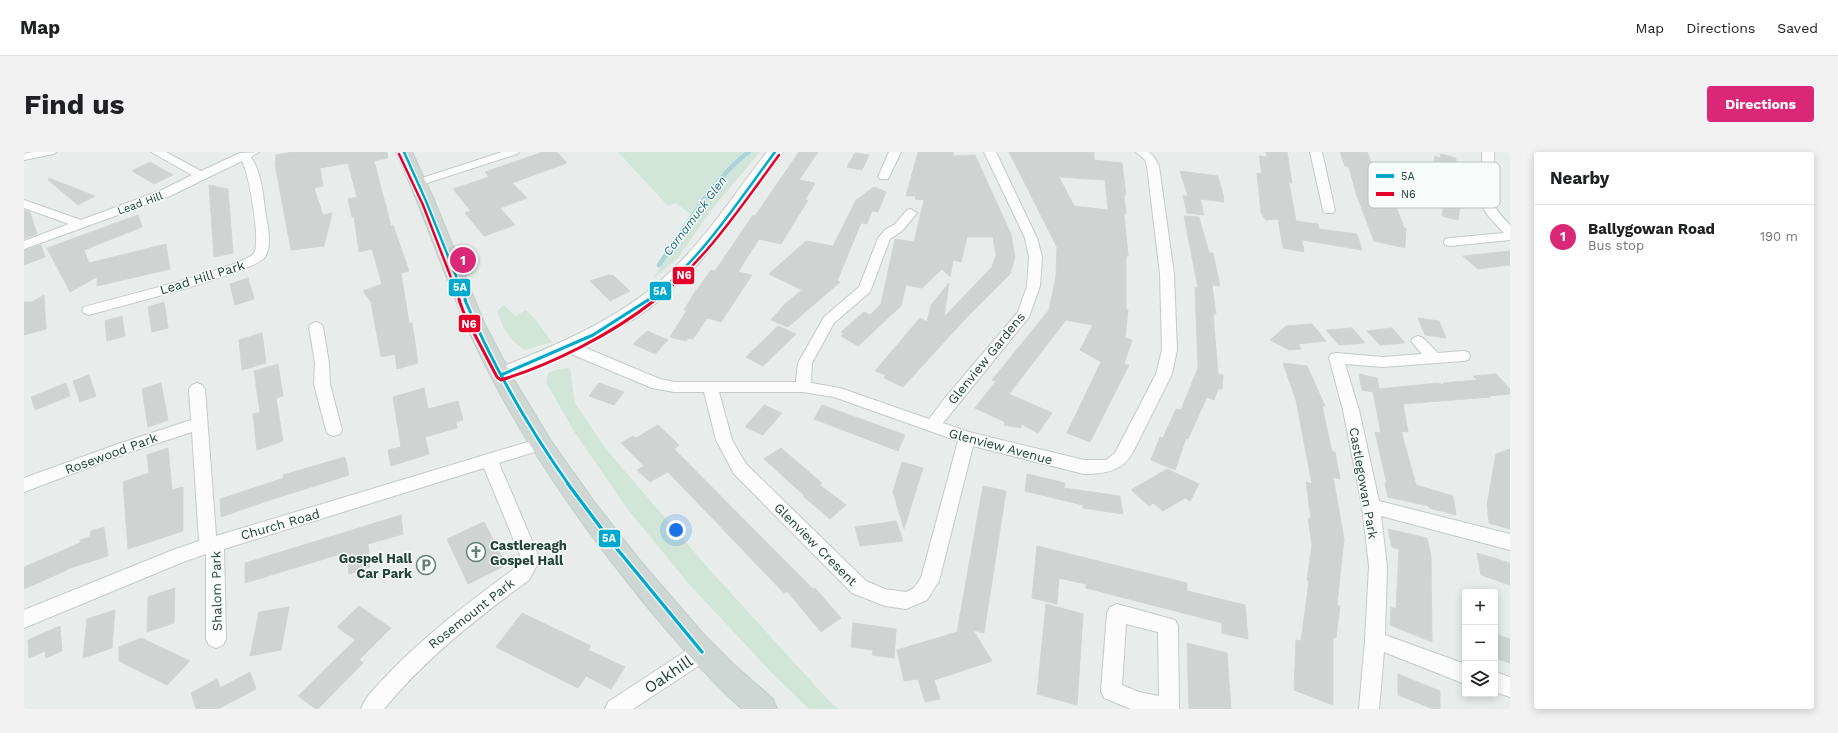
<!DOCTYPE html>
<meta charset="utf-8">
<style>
:root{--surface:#fff;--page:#f2f2f2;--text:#202124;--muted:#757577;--line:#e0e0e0;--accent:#db2777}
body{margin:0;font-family:"Work Sans",sans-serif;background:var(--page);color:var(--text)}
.controls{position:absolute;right:12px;bottom:12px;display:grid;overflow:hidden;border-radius:4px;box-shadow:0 2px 10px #0003}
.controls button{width:36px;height:36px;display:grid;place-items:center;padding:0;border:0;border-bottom:1px solid var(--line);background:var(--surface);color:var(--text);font:20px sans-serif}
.you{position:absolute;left:652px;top:378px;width:14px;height:14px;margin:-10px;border:3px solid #fff;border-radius:50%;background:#1a73e8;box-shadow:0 0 0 6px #1a73e833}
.badge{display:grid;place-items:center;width:26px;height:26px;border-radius:50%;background:var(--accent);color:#fff;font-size:13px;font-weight:700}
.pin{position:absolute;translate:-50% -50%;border:2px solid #fff;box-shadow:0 1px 4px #0006}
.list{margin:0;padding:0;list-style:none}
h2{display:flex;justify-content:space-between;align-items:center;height:52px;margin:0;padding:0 16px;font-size:17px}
h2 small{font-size:13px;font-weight:400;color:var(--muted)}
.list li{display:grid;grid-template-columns:26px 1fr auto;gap:12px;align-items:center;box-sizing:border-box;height:64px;padding:0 16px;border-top:1px solid var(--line)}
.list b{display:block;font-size:15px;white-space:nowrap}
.list p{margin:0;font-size:13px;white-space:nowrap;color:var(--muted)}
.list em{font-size:13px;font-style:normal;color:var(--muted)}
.icon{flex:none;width:22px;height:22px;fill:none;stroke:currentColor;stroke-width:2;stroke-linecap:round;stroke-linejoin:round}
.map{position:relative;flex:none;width:1486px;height:557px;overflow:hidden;border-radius:4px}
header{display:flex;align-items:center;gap:24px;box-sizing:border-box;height:56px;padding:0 20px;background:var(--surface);border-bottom:1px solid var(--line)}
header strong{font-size:19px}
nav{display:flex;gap:22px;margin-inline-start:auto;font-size:14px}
.intro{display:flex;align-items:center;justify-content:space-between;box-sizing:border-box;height:96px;padding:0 24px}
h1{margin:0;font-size:28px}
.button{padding:10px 18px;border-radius:4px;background:var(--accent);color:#fff;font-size:14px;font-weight:700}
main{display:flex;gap:24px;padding:0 24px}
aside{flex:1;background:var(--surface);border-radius:4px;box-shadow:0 2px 10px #0003}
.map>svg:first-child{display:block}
</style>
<header>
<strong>Map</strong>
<nav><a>Map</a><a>Directions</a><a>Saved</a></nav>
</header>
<div class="intro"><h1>Find us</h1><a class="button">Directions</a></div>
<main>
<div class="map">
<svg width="1486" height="557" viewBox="0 0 1486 557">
<rect width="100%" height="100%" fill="#e8edeb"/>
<path fill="#d1e6d8" d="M594,0H736L688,57L654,106L629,127L667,62L651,51L644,54Z
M480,153L491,164L502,158L511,167L528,190L501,198C483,186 480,178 473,159Z
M546,216L551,251L581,296L685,417L808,552L815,557H785L747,520L665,432L605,359L551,281L522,230L524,221L535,217Z"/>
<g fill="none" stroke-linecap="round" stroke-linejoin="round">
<path stroke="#a9d4db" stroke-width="4.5" d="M635,113C658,80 693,22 725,0"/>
</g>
<path fill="#cfd4d2" stroke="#d1d6d4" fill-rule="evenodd" d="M269,0H363L364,6L350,9L367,74L369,73L385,119L377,121L385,171H388L394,211L373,217L371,202L357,205L347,150L339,139L358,132L348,97L335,100L330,64L328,65L324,47L333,45L324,11L296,16L299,34L290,36L299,63L308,61L300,94L267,98L251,12L252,3Z
M519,0H533L543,11L488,31L503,46L476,56L491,73L460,84L441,61L447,59L429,37L465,25L461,20Z
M775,0H794L775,28L791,31L781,48H784L757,92L735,87L714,120L728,123L697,170L683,166L669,187L664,186L662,189L646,185L663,158H660L671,140L687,118L691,119L729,63L731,64Z
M894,0H930L929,4L951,3L987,82L991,105L986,122L943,165L879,235L860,226L862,223L851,219L896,166L903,170L907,153L925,131L920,165L968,115L972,103L969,85H943L937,110L929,108L926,125L918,117L898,136L882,133L877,154L834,194L817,184L820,181L817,180L840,160L846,163L857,152L871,87L890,90L900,48L891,47L892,44H882Z
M985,0H1070V8L1098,11L1102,43H1100L1102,62L1100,61L1104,104H1102V157L1104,158L1101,186L1108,188L1100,212L1105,213L1066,290L1043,281L1077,210L1056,198L1069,173L1042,168L985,242L1028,261L1014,281L997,272V276L980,273L981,270L951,256L972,229L968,228L1025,158L1032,125L1033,95ZM1035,25L1081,28L1084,58L1050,54Z
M1242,0H1263L1268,31H1265L1272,69L1294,72L1295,77L1333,82L1338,98L1278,88L1280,100L1259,96L1254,67L1242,68L1237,61L1233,21L1238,22L1235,4L1243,5Z
M1316,0H1343L1360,42L1366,43L1369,54H1372L1380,76H1382L1381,96L1350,89L1332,41L1325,15L1321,14Z
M831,1L845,3L838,18L823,15Z
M1417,2L1432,6V10L1440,12L1435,43L1437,49L1434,68L1418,64L1420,47L1405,43L1411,4L1416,6Z
M126,10L149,23L130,32L108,19Z
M1156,19L1194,24L1200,46L1199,45L1200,50L1176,47L1180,63L1163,61L1159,44H1164Z
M25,26L71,44L54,53L24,28Z
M185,33L204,37L209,101L190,105Z
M850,35L862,40L854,60L848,59L843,72L837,71L813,129L816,130L764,175L747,168L761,152L778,138L745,122L782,89L809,94L832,48Z
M0,58L6,60L13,82L0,87Z
M114,63L118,75L60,98L65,111L142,92L146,117L73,134V125L46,140L23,96Z
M1160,64L1175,65L1185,101H1189L1196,134L1188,133L1192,162H1189L1194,222L1199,223L1198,237H1194L1190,248L1183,245L1164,287L1162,286L1151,318L1127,308L1136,285L1139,286L1152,257L1157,258L1174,216L1171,135L1174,136Z
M17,93L21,105L0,113V98Z
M1486,99V113L1454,117L1439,104Z
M584,123L590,124L606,139L586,149L566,129Z
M224,126L230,147L211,153L206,132Z
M20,143L22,177L0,183V150H8Z
M140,150L144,176L128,180L124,155Z
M98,164L101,184L83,189L81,169Z
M1394,166L1415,169L1422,186L1401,183Z
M1288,172L1302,189L1274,192L1277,197L1265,198L1246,188L1262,174Z
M754,174L772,182L739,214L722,205Z
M1328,176L1341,191L1315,193L1302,178Z
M1368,176L1381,191L1356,193L1343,179Z
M623,179L644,188L631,202L609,192Z
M238,181L242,211L218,218L215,188Z
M1259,211L1283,214L1301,254H1298L1308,300H1311L1316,327L1309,325L1320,387L1313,453L1316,454L1312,486L1309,485V553L1270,538L1272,488L1277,489L1285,429L1283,428L1288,393L1284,366L1287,367L1282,330L1288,332L1272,248Z
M254,212L259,244L252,246L259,289L233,298L229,262L236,260L230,219Z
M1335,222L1353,226L1355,237L1414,231L1420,233L1419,231L1453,228L1449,224L1472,222L1486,237V242L1465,244L1466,245L1379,252L1384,280L1377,279L1392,333L1429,344L1432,363L1405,356V354L1364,345L1361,331L1363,332L1351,280L1357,281L1349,240L1338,238Z
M65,223L72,244L56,250L49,229Z
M42,231L46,244L11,258L7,245Z
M137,231L144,268L124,275L118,237Z
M575,231L600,240L590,253L565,244Z
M400,236L404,257L434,249L439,268L432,270L433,276L401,285L405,302L367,314L364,298L377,295L369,245Z
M740,253L758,261L739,283L721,275Z
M798,253L881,283L874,299L790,267Z
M634,273L655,293L650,297L789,437L791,436L817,466L797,480L763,439L760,441L644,320L626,330L613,318L620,314L597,291L609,284L612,286Z
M144,296L148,338L159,335V379L104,397L99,330L125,321L123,303Z
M757,296L798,331L796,333L822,353L806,367L779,344L780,343L740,307Z
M1486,297V377L1465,371L1463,353L1472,302Z
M321,305L325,323L240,350L197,365L196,347L260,326L259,323Z
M878,310L899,316L880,377L869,340Z
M1143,317L1175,332L1166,349L1161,346L1139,359L1129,351L1125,354L1107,338Z
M1003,322L1041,331L1040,336L1096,344L1099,362L1059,356V353L1001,339Z
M959,334L982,339L960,481L949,478L968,509L910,528L916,547L901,550L894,527L880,529L873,498L933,480Z
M377,363L379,382L344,392L346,415L325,422L323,400L221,431V411Z
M872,369L879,389L836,394L831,375Z
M460,370L482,413L444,432L423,387Z
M80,375L84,404L43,417V418L0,437V415L56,391V388L66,385L67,379Z
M1364,377L1403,386L1407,404L1408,490L1366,473L1367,455L1372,457L1375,397L1368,395Z
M1013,394L1163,431V439L1221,453L1224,487L1198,481V471L1062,436V432L1035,426L1033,452L1008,446Z
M1453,401L1486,411V433L1457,423Z
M151,436L150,471L123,480L124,445Z
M1022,452L1059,462L1053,553L1013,542Z
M335,454L367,476L335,508L339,511L294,557H292L274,544L331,488L313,475Z
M265,455L257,498L226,504L235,460Z
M91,458L88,496L59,506L63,467Z
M498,461L567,494L564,498L601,515L587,537L562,524L554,536L472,495Z
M829,471L872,477L870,506L848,503L849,498L827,495Z
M36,474L38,499L22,506L21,499L5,506L4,488Z
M1471,482L1486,487V511L1471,506Z
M117,486L166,509L143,533L95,509V495Z
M1163,491L1203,501L1207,557H1165Z
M226,520L232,537L194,557H172L167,541L193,527L196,536Z
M1374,522L1416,539V557H1409L1374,543Z"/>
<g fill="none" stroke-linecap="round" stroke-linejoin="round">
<defs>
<path id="street" d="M8,0H32L30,2L0,8V2Z
M127,0H142L177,19L216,1L235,0L227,5C237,20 239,40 241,58C243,72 249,92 241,105C230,121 92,155 65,163L60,161L58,158L60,155C84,148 221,115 230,101C237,89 225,22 218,9L146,44L0,97V89L45,72L0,56V48L57,68L138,38L168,23Z
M478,0H495L493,2L400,32H392L390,30L392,28Z
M865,0H877L864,27H856L854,25Z
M960,0H972L1013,86L1018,105L1016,134L1005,165L919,271L945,280L1060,308H1082L1091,301L1132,222L1138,198L1136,122L1123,14L1121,8L1112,0H1125L1130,5L1135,14L1150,122L1153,198L1148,222L1109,300C1099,319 1081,322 1060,322L949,294L915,429L903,448L882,457L861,454L828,441L710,322L692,288L680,240H650L628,236L540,199L538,195L540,191L545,190L550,191L636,227L650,230H772L774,211L800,165L835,135L854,86L862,77L870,73L883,58L887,57L893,61L878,79L866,87L846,140L810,171L788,211L787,231L816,236L905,267L921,246L994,160L1003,134L1005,105L1001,86ZM695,240H779L810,245L934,289L897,426L890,436L882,440L861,437L842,429L722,312L708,288Z
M1286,0H1298L1311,58L1309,61H1301L1299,58Z
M1458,0H1470C1472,37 1454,41 1486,73V88L1426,94L1421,93L1420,90L1421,87L1426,86L1480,81C1466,67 1451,52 1454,31C1456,20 1459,11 1458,0Z
M292,170L297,172L299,175L305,211L306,232L318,278L316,282L310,284L304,282L302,278L290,232L291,211L285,175L287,172Z
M1394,184L1399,186L1414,201L1439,199L1444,200L1446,204L1444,208L1439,209L1359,215L1321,212L1335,258L1355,349L1486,382V398L1357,364L1363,414L1361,483L1441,512V532L1360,500L1355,557H1335L1341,488L1345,414L1338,354L1319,258L1305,206L1307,202L1312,201L1359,205L1398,202L1387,189L1389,186Z
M173,231L178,233L181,237L192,384L517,286L523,288L525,292L523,296L475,311L514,403L513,413L505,428C452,467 402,506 360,557H337C342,543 355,532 365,521C403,481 447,449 491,416L495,411L496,403L460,316L200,397L202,487L199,493L192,496L185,493L182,487V402L159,410L0,476V458L149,398L175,389L168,280L103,301L0,340V326L91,293L167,268L165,237L168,233Z
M1093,452L1151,468L1154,474L1155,557H1107L1080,546L1077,539L1083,461L1086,455ZM1102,472L1134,480L1135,544L1115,540L1098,533Z
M678,491L685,493L688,500L685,507L609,557H581L584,550L671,493Z
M1471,520L1486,525V545L1471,540Z"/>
<path id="secondary" d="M743,0H759L676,110L635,149L612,166L562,194L484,228L477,230L470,228L467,223L470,218C531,194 595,168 644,122C682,87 711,41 743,0Z"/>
<path id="primary" d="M372,0H388L410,48L460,171L490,228L527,289L571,351L618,411L681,484L709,512L749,547L753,557H718C679,521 646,483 613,442C551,365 494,283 452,194C421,131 402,63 372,0Z"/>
</defs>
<use href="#street" stroke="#c5cac8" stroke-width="2"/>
<use href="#secondary" stroke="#c3cbc8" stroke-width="2"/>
<use href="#primary" stroke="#c3ccc9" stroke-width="2"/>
<use href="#street" fill="#fcfcfc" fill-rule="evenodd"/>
<use href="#secondary" fill="#fcfcfc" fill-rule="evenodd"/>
<use href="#primary" fill="#cfd7d5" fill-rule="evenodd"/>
<defs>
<path id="bus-1-far2" d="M380,0L402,49L442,149
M623,149C676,110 712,52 751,0"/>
<path id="bus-1-far1" d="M441,148C469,214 504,275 545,333
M477,223L569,183L624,148"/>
<path id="bus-1" d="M544,332L589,392L678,500"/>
<path id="bus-2-far1" d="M375,2L399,53L436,149
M630,149C681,109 717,55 755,3"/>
<path id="bus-2" d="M435,148L441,164L473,225L477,228C529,212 588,182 631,148"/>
</defs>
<use href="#bus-1-far2" stroke="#f7fbf9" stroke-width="5"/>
<use href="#bus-1-far1" stroke="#f7fbf9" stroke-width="6"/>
<use href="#bus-1" stroke="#f7fbf9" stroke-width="6"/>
<use href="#bus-2-far1" stroke="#f7fbf9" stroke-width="5"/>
<use href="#bus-2" stroke="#f7fbf9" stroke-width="6"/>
<use href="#bus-1-far2" stroke="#00a9ce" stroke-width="2.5"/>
<use href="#bus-1-far1" stroke="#00a9ce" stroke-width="3"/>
<use href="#bus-1" stroke="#00a9ce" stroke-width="3.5"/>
<use href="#bus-2-far1" stroke="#e4002b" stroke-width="2.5"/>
<use href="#bus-2" stroke="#e4002b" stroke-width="3"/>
</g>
<defs>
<symbol id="church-ring" viewBox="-11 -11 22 22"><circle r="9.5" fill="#f7fbf9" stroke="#697e78" stroke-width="1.5"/><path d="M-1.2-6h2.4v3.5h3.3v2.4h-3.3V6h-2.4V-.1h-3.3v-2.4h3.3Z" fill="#697e78"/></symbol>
<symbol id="parking-ring" viewBox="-11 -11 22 22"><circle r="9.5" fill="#f7fbf9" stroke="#697e78" stroke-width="1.5"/><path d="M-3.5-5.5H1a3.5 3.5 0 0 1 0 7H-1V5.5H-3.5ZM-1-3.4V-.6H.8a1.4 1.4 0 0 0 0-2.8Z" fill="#697e78"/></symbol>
</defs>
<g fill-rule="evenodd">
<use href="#church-ring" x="441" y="389" width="22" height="22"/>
<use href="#parking-ring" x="391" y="402" width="22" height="22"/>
</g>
<g text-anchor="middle" stroke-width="3" stroke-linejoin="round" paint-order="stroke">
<g font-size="11" fill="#24423a" stroke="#f7fbf9">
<text transform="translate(116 51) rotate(-20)" y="4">Lead Hill</text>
</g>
<g font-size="12" font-style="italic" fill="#1c6f80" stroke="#f7fbf9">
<text transform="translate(671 64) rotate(-53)" y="4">Carnamuck Glen</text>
</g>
<g font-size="13" fill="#24423a" stroke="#f7fbf9">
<text transform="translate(178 125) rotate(-17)" y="5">Lead Hill Park</text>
<text transform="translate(962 206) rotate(-51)" y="5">Glenview Gardens</text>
<text transform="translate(977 294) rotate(15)" y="5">Glenview Avenue</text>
<text transform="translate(87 301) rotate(-20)" y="5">Rosewood Park</text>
<text transform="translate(1340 331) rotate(80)" y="5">Castlegowan Park</text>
<text transform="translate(256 372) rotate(-16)" y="5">Church Road</text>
<text transform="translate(792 392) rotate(45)" y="5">Glenview Cresent</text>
<text transform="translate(192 439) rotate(-91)" y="5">Shalom Park</text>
<text transform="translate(447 461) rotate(-38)" y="5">Rosemount Park</text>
</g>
<g font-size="13" font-weight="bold" fill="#24423a" stroke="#f7fbf9" text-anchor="start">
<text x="466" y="398">Castlereagh<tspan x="466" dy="15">Gospel Hall</tspan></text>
<text x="388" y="411" text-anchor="end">Gospel Hall<tspan x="388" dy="15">Car Park</tspan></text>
</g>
<g font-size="16" fill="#24423a" stroke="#f7fbf9">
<text transform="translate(644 522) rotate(-34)" y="6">Oakhill</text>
</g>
</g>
<rect x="1344" y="10" width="132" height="46" rx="6" fill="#f7fbf9" stroke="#b8c4c0" stroke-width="1"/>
<rect x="1352" y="22" width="18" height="4" fill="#00a9ce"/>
<rect x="1352" y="40" width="18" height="4" fill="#e4002b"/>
<g font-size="11" fill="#24423a">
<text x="1377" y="28">5A</text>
<text x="1377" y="46">N6</text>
</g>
<g stroke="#f7fbf9" stroke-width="1.5">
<rect x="648" y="114" width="23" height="19" rx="4" fill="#e4002b"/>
<rect x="424" y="126" width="23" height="19" rx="4" fill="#00a9ce"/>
<rect x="625" y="129" width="23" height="20" rx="4" fill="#00a9ce"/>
<rect x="434" y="162" width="23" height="19" rx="4" fill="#e4002b"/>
<rect x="574" y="377" width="23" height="19" rx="4" fill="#00a9ce"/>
</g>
<g font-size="11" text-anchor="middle" font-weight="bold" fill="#fff">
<text x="660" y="127">N6</text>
<text x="436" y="139">5A</text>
<text x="636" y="143">5A</text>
<text x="445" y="176">N6</text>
<text x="585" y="390">5A</text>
</g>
</svg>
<div class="controls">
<button>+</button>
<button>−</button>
<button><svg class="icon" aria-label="layers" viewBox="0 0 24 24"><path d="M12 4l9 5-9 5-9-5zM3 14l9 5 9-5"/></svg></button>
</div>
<div class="you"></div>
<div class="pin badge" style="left:439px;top:108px">1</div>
</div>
<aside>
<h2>Nearby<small></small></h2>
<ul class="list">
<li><span class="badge">1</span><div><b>Ballygowan Road</b><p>Bus stop</p></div><em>190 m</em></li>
</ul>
</aside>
</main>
